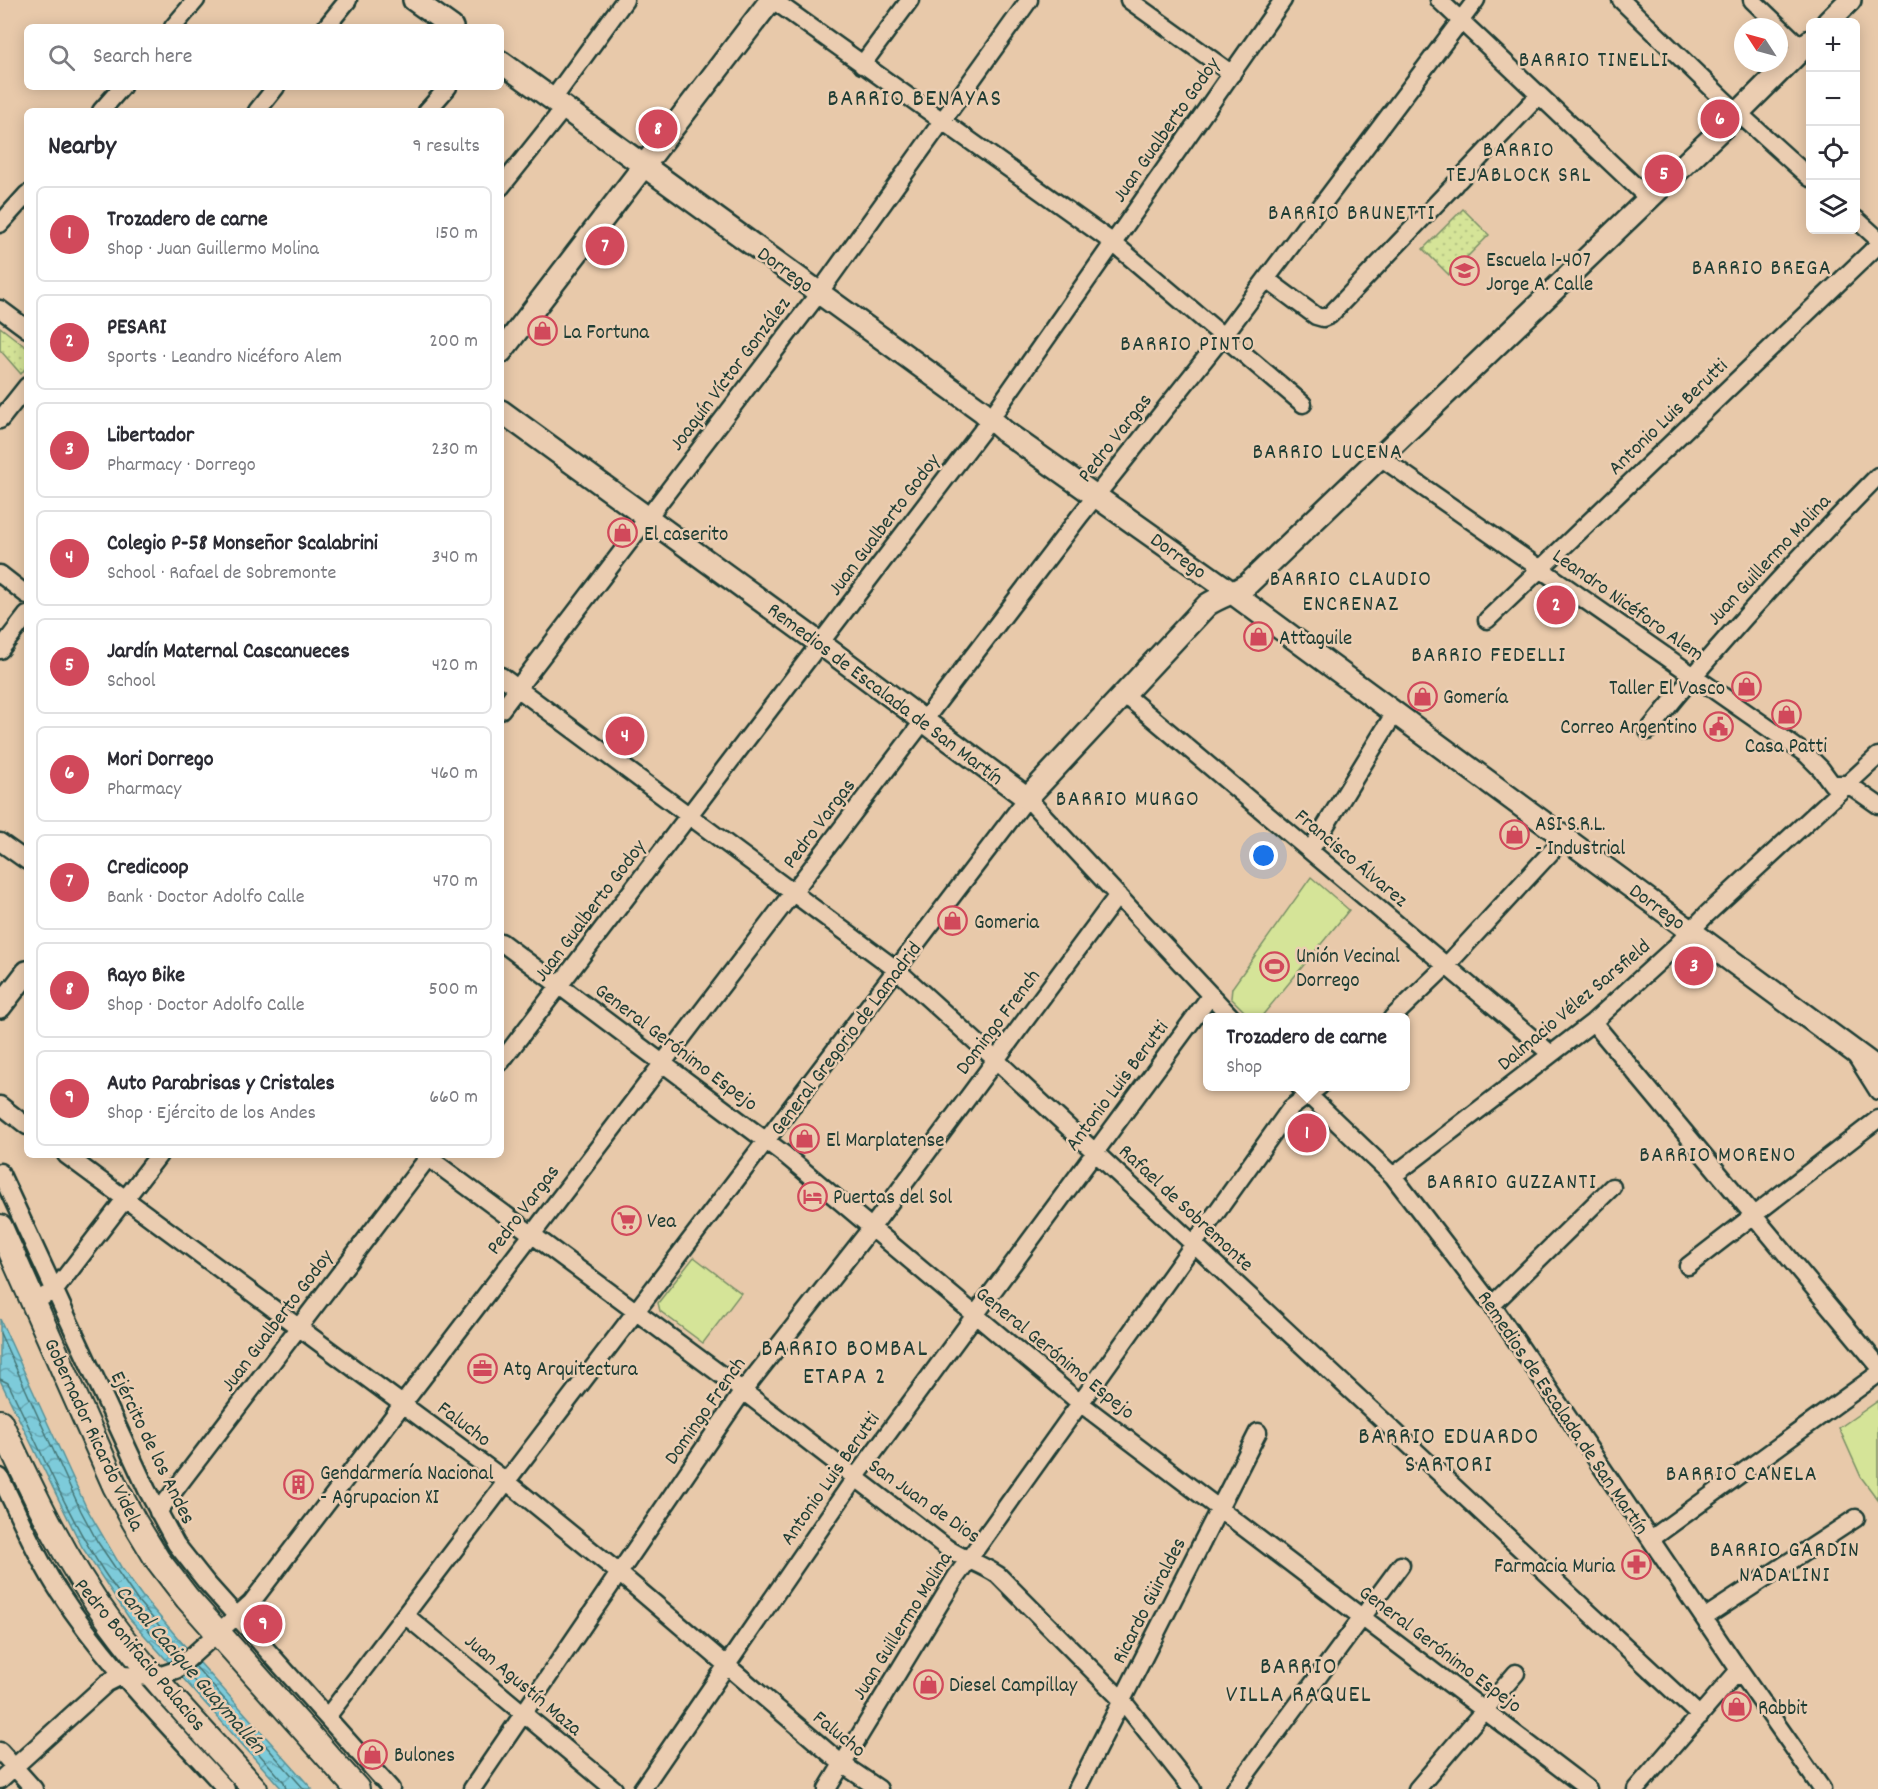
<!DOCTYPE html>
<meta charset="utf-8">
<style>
:root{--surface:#fff;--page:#f7f7f7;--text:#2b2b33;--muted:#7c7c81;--line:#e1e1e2;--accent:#d1495b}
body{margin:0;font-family:Dekko,sans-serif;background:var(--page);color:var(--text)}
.controls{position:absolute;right:18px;top:18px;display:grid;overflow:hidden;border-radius:9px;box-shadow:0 3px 15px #0003}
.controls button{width:54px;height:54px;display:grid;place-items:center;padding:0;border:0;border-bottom:2px solid var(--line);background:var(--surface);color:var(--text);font:30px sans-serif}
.compass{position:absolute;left:1734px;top:18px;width:54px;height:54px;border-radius:50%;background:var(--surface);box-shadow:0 3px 15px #0003;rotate:306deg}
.you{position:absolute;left:1264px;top:856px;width:21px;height:21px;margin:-15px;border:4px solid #fff;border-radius:50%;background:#1a73e8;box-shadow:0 0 0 9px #1a73e833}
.badge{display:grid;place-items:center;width:39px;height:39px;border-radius:50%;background:var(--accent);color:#fff;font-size:20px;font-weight:700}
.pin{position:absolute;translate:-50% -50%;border:3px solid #fff;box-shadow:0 2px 6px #0006}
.popup{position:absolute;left:1203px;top:1013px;width:207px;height:78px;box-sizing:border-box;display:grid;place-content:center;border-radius:9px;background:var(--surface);filter:drop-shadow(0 2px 4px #0005);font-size:20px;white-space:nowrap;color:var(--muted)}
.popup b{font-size:22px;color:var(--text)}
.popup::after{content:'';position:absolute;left:50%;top:100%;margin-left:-12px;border:12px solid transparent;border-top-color:var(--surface)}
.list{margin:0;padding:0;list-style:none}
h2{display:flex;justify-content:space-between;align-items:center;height:78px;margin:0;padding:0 24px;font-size:26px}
h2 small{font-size:20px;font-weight:400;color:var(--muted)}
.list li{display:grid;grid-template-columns:39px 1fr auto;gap:18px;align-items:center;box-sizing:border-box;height:96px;margin:0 12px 12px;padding:0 12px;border:2px solid var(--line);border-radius:9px}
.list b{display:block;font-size:22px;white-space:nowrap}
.list p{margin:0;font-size:20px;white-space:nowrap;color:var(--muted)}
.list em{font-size:20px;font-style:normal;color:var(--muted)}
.icon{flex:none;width:33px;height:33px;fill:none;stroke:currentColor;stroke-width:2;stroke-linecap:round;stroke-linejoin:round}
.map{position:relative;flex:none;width:1878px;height:1789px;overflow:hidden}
.search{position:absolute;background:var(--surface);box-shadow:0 3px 15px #0003;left:24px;top:24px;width:480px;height:66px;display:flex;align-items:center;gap:15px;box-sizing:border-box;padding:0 21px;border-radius:9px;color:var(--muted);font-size:22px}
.panel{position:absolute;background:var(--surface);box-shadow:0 3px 15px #0003;left:24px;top:108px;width:480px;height:1050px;border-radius:9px}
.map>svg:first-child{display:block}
</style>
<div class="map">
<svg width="1878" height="1789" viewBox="0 0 1878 1789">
<defs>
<pattern id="park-dots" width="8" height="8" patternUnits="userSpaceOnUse" patternTransform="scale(1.5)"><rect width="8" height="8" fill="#d5e498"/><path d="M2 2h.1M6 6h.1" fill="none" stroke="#b6c484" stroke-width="1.8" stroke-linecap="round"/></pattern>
<pattern id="water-waves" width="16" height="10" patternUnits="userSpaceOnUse" patternTransform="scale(1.5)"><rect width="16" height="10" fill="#7dcbda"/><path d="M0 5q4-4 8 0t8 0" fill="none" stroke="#66a6b2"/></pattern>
</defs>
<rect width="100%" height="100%" fill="#e8c9aa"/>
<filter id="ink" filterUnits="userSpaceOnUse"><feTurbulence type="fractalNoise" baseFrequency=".0167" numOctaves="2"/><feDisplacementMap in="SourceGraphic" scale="12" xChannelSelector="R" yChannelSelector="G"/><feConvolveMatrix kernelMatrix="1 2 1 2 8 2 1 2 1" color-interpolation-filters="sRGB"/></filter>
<g filter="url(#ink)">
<path fill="#d5e498" stroke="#7a9066" stroke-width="1.5" d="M1311,877L1349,910L1261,1017H1250L1231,998L1232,988Z
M694,1257L741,1293L703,1343L660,1311L658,1303Z
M1878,1401V1500L1861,1477L1839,1428Z"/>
<path fill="url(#park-dots)" stroke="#7a9066" stroke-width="1.5" d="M1463,209L1489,235L1449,275L1423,249Z
M0,327L27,348V366L21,374L0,350Z"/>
<path fill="url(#water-waves)" stroke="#579298" stroke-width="1.5" d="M0,1319L87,1509L121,1567L142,1596L177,1637L312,1789H282L129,1618L82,1547L0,1380Z"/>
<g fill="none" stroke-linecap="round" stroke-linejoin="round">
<path stroke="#457676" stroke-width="1.5" d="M0,1333L81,1511L97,1541L137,1600L182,1652
M0,1379L8,1383C39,1446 66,1513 104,1572C125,1604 149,1631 174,1659
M195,1666L304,1789
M187,1673L284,1782L286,1789"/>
<defs>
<path id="minor" d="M773,0L1112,242L1303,404
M1129,0L1232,74
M1439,0L1649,199
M1621,0L1724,100L1810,178
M1752,0L1803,49
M173,27L196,0
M326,27L348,0
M862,65L910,0
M553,99L625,0
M101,111L122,87
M257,111L276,87
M427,111L448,87
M1458,181L1539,95
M501,187L564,108
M1856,219L1878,239
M0,224L27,194
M1266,279L1316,316L1323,318L1330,315L1455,184
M0,309L27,329
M0,420L27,386
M1380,457L1807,755L1821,769L1832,784H1848L1878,805
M0,574L27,595
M1487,620L1878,245
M0,650L27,615
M501,676L897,970L996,1060L1700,1716
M1124,694L1551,1054
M501,710L819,293L1029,0
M1648,731C1720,642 1797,558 1878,476
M0,842L27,861
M1310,851L1394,714
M501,942L785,1155L1080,1403L1588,1789
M1392,1018L1447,965L1565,837
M1593,1022L1878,1365
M1856,1056L1878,1091
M501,1062L981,432L1283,0
M1299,1086L1393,1176L1492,1305L1739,1670L1822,1789
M0,1105L27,1126
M66,1155L506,1481L619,1573L842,1764L879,1789
M425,1155L743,1391L947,1548C963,1559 982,1564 998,1575L1122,1700L1192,1789
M0,1172L147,1490L176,1544L206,1582L391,1789
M1393,1176L1593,1022L1675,947L1707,914L1878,756
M1688,1266L1878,1119
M34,1302L55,1290L159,1155
M1492,1305L1612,1187
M0,1477C19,1514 35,1555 58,1590C105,1663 168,1725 226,1789
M158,1512L430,1155
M1651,1539L1878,1374
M405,1615L614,1789
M1704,1618L1856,1518
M327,1717L1027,798L1232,1018
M0,1751L34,1789
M0,1780L107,1683L123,1675L155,1677L176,1670L251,1603L1079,517L1224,335L1476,0
M472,1789L743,1391L872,1227L1118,895
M642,1789L855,1478L1211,995
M827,1789L956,1577L1291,1108L1320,1086
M1077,1789L1258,1432
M1235,1789L1401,1565
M1417,1789L1516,1673
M1636,1789L1739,1670"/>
<path id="major" d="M414,0L452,27
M1828,22L1850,0
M501,62L982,411L1004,431L1231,592L1878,1069
M501,352L771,0
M501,411L833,653L1027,798L1207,605C1220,596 1235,593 1248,584L1738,113L1810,41
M0,1007L27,972"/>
<path id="highway" d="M0,1227L115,1486L134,1521L157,1559L187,1598L357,1789
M0,1422C32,1491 65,1561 111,1623C154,1682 207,1735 255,1789"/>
</defs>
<use href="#minor" stroke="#1f3d34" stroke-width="21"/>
<use href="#major" stroke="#1f3d34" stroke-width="26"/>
<use href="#highway" stroke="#1f3d34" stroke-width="28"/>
<use href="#minor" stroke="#ebcdb1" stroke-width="16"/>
<use href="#major" stroke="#ebcdb1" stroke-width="21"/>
<use href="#highway" stroke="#ebcdb1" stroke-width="24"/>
</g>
</g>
<defs>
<symbol id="school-ring" viewBox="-11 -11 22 22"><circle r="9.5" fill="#ebcdb1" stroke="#d1495b" stroke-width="1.5"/><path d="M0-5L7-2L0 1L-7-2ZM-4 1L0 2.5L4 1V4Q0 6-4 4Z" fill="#d1495b"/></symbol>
<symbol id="shop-ring" viewBox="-11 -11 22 22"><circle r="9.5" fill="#ebcdb1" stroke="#d1495b" stroke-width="1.5"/><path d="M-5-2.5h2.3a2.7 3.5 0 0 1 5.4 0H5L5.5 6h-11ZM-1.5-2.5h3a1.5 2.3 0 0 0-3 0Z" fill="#d1495b"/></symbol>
<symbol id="civic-ring" viewBox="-11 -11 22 22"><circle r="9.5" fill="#ebcdb1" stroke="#d1495b" stroke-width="1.5"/><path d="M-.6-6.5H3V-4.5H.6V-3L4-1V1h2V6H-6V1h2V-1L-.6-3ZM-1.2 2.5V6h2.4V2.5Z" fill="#d1495b"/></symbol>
<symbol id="stadium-ring" viewBox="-11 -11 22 22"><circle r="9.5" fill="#ebcdb1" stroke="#d1495b" stroke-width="1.5"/><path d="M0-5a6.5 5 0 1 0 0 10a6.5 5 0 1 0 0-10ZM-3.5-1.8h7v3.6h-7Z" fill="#d1495b"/></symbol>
<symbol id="hotel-ring" viewBox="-11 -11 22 22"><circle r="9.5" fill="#ebcdb1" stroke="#d1495b" stroke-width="1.5"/><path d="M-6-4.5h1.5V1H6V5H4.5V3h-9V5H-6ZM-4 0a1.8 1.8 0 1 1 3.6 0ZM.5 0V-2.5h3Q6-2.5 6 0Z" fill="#d1495b"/></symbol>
<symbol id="supermarket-ring" viewBox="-11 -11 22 22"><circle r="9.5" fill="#ebcdb1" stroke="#d1495b" stroke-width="1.5"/><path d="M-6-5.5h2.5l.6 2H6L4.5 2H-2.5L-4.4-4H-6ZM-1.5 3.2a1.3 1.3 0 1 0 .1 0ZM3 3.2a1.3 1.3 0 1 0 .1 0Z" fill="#d1495b"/></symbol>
<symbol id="office-ring" viewBox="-11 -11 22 22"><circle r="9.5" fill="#ebcdb1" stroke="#d1495b" stroke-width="1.5"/><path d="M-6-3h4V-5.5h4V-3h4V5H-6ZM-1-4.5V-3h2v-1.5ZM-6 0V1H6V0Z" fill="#d1495b"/></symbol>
<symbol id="building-ring" viewBox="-11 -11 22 22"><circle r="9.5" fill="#ebcdb1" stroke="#d1495b" stroke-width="1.5"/><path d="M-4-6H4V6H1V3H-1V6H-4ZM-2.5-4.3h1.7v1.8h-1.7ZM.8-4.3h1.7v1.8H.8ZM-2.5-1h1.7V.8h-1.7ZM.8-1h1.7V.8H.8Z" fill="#d1495b"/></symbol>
<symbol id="pharmacy-ring" viewBox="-11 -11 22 22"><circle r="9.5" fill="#ebcdb1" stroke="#d1495b" stroke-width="1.5"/><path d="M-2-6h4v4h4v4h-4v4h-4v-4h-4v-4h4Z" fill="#d1495b"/></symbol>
</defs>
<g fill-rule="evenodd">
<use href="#school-ring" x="1448" y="254" width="33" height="33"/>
<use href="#shop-ring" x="526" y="314" width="33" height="33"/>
<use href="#shop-ring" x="606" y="516" width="33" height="33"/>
<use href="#shop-ring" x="1242" y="620" width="33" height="33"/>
<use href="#shop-ring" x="1730" y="670" width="33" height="33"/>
<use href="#shop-ring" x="1406" y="680" width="33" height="33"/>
<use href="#shop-ring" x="1770" y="698" width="33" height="33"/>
<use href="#civic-ring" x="1702" y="710" width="33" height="33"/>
<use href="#shop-ring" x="1498" y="818" width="33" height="33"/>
<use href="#shop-ring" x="936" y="904" width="33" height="33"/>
<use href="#stadium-ring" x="1258" y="950" width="33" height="33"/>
<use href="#shop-ring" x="788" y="1122" width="33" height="33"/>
<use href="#hotel-ring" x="796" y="1180" width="33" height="33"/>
<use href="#supermarket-ring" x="610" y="1204" width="33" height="33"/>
<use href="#office-ring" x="466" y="1352" width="33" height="33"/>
<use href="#building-ring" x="282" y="1468" width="33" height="33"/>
<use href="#pharmacy-ring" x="1620" y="1548" width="33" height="33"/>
<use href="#shop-ring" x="912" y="1668" width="33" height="33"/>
<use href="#shop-ring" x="1720" y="1690" width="33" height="33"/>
<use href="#shop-ring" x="356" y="1738" width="33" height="33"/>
</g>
<g text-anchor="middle" stroke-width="5" stroke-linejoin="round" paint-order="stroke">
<g font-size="21" fill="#1f3d34" stroke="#ebcdb1">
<text transform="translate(1165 129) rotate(-55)" y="7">Juan Gualberto Godoy</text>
<text transform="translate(786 269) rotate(36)" y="7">Dorrego</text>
<text transform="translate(729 373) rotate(-53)" y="7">Joaquín Víctor González</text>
<text transform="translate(1667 416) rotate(-44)" y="7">Antonio Luis Berutti</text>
<text transform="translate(1114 437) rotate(-52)" y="7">Pedro Vargas</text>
<text transform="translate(883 524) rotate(-53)" y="7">Juan Gualberto Godoy</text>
<text transform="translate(1179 555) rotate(36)" y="7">Dorrego</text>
<text transform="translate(1768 559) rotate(-47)" y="7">Juan Guillermo Molina</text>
<text transform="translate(1629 604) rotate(35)" y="7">Leandro Nicéforo Alem</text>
<text transform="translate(886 693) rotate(37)" y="7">Remedios de Escalada de San Martín</text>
<text transform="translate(818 823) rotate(-53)" y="7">Pedro Vargas</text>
<text transform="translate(1352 857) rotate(40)" y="7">Francisco Álvarez</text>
<text transform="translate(1658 906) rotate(36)" y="7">Dorrego</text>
<text transform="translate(589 910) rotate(-53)" y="7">Juan Gualberto Godoy</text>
<text transform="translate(1573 1004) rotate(-40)" y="7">Dalmacio Vélez Sarsfield</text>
<text transform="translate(997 1021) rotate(-53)" y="7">Domingo French</text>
<text transform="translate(845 1038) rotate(-53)" y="7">General Gregorio de Lamadrid</text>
<text transform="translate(677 1046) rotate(37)" y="7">General Gerónimo Espejo</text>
<text transform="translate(1116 1085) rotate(-53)" y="7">Antonio Luis Berutti</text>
<text transform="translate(1187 1207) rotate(43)" y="7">Rafael de Sobremonte</text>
<text transform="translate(522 1209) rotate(-53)" y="7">Pedro Vargas</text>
<text transform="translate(276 1320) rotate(-53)" y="7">Juan Gualberto Godoy</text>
<text transform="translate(1056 1352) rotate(39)" y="7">General Gerónimo Espejo</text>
<text transform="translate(704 1410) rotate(-55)" y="7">Domingo French</text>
<text transform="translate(1564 1412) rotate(56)" y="7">Remedios de Escalada de San Martín</text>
<text transform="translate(465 1423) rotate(37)" y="7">Falucho</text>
<text transform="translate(95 1434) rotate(65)" y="7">Gobernador Ricardo Videla</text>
<text transform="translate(154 1447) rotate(64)" y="7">Ejército de los Andes</text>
<text transform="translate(829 1478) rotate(-55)" y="7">Antonio Luis Berutti</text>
<text transform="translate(925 1500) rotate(35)" y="7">San Juan de Dios</text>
<text transform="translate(1148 1600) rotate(-63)" y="7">Ricardo Güiraldes</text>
<text transform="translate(901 1625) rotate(-58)" y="7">Juan Guillermo Molina</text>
<text transform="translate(1441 1648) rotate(37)" y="7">General Gerónimo Espejo</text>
<text transform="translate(141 1654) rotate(50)" y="7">Pedro Bonifacio Palacios</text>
<text transform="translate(524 1684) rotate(40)" y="7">Juan Agustín Maza</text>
<text transform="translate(840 1733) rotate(39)" y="7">Falucho</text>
</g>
<g font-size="21" fill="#1f3d34" stroke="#ebcdb1" text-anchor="start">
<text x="1486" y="266">Escuela 1-407<tspan x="1486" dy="24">Jorge A. Calle</tspan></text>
<text x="563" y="338">La Fortuna</text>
<text x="644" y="540">El caserito</text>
<text x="1279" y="644">Attaguile</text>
<text x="1725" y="694" text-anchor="end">Taller El Vasco</text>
<text x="1443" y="703">Gomería</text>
<text x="1697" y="733" text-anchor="end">Correo Argentino</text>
<text x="1786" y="752" text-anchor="middle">Casa Patti</text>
<text x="1535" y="830">ASI S.R.L.<tspan x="1535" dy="24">- Industrial</tspan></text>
<text x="974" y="928">Gomeria</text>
<text x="1296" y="962">Unión Vecinal<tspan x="1296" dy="24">Dorrego</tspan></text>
<text x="826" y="1146">El Marplatense</text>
<text x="833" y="1203">Puertas del Sol</text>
<text x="647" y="1227">Vea</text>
<text x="503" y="1375">Atg Arquitectura</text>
<text x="320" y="1479">Gendarmería Nacional<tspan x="320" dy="24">- Agrupacion XI</tspan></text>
<text x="1615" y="1572" text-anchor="end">Farmacia Muria</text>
<text x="949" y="1691">Diesel Campillay</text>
<text x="1758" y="1714">Rabbit</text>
<text x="394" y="1761">Bulones</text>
</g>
<g font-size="22" letter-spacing="1.5" fill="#1f3d34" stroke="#ebcdb1">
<text x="1594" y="66">BARRIO TINELLI</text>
<text x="1519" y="156">BARRIO<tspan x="1519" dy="25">TEJABLOCK SRL</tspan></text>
<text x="1352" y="219">BARRIO BRUNETTI</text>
<text x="1762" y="274">BARRIO BREGA</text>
<text x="1188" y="350">BARRIO PINTO</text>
<text x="1328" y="458">BARRIO LUCENA</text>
<text x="1351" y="585">BARRIO CLAUDIO<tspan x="1351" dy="25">ENCRENAZ</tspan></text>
<text x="1489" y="661">BARRIO FEDELLI</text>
<text x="1128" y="805">BARRIO MURGO</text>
<text x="1718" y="1161">BARRIO MORENO</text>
<text x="1512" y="1188">BARRIO GUZZANTI</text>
<text x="1742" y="1480">BARRIO CANELA</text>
<text x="1785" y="1556">BARRIO GARDIN<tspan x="1785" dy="25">NADALINI</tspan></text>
</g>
<g font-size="22" font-style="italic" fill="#24443c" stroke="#ebcdb1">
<text transform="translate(192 1668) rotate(49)" y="8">Canal Cacique Guaymallén</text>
</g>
<g font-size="24" letter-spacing="1.5" fill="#1f3d34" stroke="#ebcdb1">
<text x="915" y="105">BARRIO BENAYAS</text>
<text x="845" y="1355">BARRIO BOMBAL<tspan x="845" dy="28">ETAPA 2</tspan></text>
<text x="1449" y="1443">BARRIO EDUARDO<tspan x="1449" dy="28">SARTORI</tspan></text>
<text x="1299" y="1673">BARRIO<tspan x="1299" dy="28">VILLA RAQUEL</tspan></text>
</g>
</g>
</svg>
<div class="controls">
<button>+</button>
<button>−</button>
<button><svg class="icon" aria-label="locate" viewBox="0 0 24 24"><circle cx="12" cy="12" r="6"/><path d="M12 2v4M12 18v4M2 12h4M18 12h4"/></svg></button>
<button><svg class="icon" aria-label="layers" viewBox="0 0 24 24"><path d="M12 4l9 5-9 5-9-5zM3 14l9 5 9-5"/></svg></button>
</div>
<svg class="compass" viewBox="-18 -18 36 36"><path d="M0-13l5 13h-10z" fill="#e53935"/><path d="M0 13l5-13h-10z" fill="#7c7c81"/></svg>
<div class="you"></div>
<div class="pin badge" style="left:1307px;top:1133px">1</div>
<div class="popup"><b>Trozadero de carne</b>Shop</div>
<div class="pin badge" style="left:1556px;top:605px">2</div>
<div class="pin badge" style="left:1694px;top:966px">3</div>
<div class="pin badge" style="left:625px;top:736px">4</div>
<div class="pin badge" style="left:1664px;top:174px">5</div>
<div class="pin badge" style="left:1720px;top:119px">6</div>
<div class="pin badge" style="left:605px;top:246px">7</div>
<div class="pin badge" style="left:658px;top:129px">8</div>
<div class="pin badge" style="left:263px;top:1624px">9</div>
<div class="search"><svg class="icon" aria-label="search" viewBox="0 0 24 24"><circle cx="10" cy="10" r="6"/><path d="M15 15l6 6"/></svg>Search here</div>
<section class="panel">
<h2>Nearby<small>9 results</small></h2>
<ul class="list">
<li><span class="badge">1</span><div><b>Trozadero de carne</b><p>Shop · Juan Guillermo Molina</p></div><em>150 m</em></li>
<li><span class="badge">2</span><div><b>PESARI</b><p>Sports · Leandro Nicéforo Alem</p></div><em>200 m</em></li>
<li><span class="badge">3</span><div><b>Libertador</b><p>Pharmacy · Dorrego</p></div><em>230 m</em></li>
<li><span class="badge">4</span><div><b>Colegio P-58 Monseñor Scalabrini</b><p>School · Rafael de Sobremonte</p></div><em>340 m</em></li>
<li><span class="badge">5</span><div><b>Jardín Maternal Cascanueces</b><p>School</p></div><em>420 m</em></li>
<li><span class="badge">6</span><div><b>Mori Dorrego</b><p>Pharmacy</p></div><em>460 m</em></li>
<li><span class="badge">7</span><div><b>Credicoop</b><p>Bank · Doctor Adolfo Calle</p></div><em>470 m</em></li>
<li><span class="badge">8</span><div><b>Rayo Bike</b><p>Shop · Doctor Adolfo Calle</p></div><em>500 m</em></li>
<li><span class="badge">9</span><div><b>Auto Parabrisas y Cristales</b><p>Shop · Ejército de los Andes</p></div><em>660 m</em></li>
</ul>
</section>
</div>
